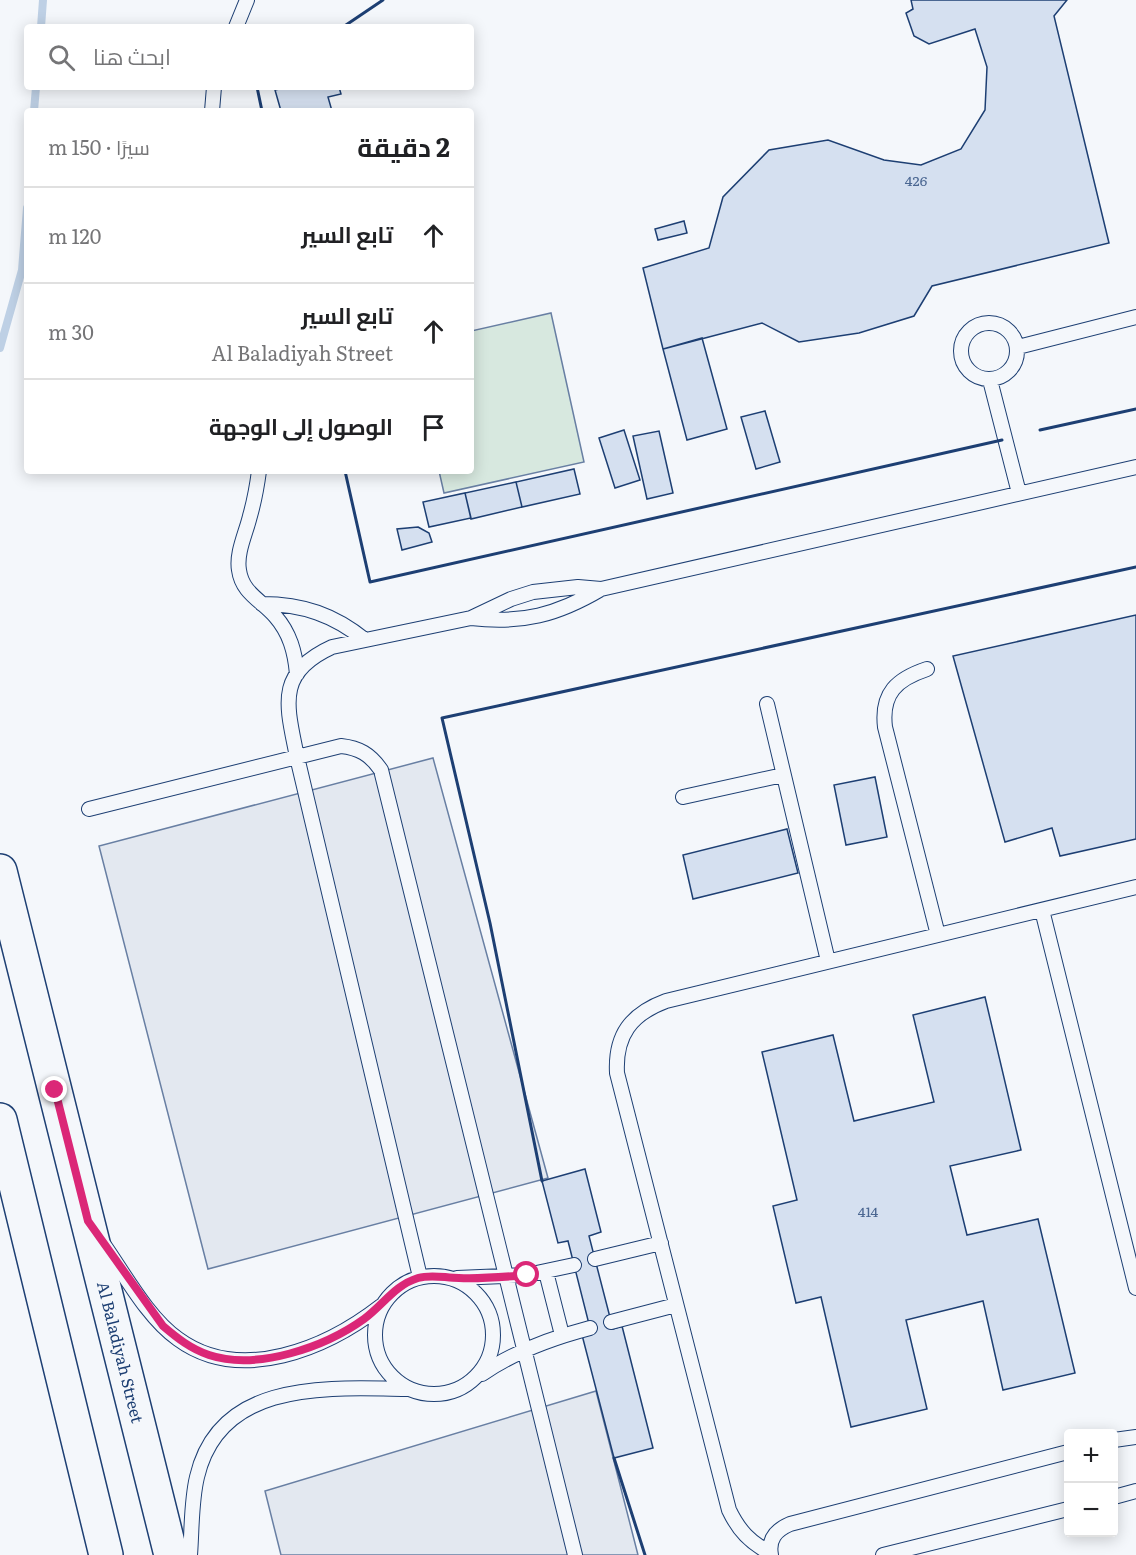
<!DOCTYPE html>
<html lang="ar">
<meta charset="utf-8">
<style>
:root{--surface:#fff;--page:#f6f6f6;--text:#202124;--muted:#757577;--line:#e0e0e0}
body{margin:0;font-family:Literata,Cairo,serif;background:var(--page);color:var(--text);direction:rtl}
.controls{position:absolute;right:18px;bottom:18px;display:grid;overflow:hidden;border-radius:6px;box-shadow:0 3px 15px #0003}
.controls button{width:54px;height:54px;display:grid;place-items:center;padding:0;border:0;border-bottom:2px solid var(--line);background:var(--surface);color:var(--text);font:30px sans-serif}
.stop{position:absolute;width:18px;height:18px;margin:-14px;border:4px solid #db2777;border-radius:50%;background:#fff}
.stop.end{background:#db2777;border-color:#fff;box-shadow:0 2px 6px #0008}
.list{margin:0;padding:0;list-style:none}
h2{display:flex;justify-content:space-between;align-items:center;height:78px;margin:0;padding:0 24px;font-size:26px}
h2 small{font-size:20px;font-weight:400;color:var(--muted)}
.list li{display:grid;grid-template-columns:39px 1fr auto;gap:18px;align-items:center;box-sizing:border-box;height:96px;padding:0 24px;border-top:2px solid var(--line)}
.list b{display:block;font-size:22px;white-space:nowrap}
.list p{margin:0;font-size:20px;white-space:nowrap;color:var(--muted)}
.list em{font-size:20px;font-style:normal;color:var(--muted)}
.icon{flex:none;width:33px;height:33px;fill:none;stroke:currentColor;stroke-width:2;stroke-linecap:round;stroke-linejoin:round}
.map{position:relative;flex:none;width:1136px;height:1555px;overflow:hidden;direction:ltr}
.search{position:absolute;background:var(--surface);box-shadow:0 3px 15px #0003;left:24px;top:24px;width:450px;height:66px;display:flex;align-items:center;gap:15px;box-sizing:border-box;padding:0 21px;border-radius:6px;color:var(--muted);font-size:22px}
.panel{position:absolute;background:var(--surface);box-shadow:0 3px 15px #0003;left:24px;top:108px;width:450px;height:366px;border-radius:6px;direction:rtl}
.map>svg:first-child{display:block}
</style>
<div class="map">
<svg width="1136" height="1555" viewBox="0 0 1136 1555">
<rect width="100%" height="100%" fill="#f4f7fb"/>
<path fill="#d7e8df" stroke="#687fa3" stroke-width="1.5" d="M551,313L584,462L444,493L439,471H471V331Z"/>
<path fill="#e3e8f0" stroke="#687fa3" stroke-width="1.5" d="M433,758L548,1178L208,1269L99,846Z
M596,1391L638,1555H281L265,1491Z"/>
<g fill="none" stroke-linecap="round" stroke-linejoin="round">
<path stroke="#bed0e5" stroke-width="8" d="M41,27L43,0
M34,111L36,87
M0,348L22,270L27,208"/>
</g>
<path fill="#d5e0f0" stroke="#1d3f73" stroke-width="1.5" d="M911,0H1067L1054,16L1109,243L932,286L914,316L859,333L799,342L762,323L663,349L643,268L709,248L723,197L769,150L828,140L884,160L921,165L961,149L985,110L987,67L975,29L929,44L914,36L906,13L913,9Z
M287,87H339L341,94L328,97L332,111H281L275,90Z
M684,221L687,233L658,240L655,229Z
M702,338L727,429L687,440L663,349Z
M765,411L780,462L756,469L741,417Z
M624,430L640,480L615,488L599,438Z
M659,431L673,493L647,499L633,436Z
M574,469L580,494L522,507L516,482Z
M516,482L522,507L471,519L465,493Z
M465,493L471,518L429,527L423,502Z
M418,527L429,533L432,542L402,550L397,529Z
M1136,615V839L1060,856L1052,828L1005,842L953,656Z
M875,777L887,837L846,845L834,785Z
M787,829L798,873L693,899L683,855Z
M985,997L1021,1150L950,1166L967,1235L1038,1219L1075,1373L1003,1390L983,1301L906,1320L927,1409L851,1427L821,1297L796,1303L773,1206L797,1200L762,1052L833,1035L854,1121L934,1102L913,1015Z
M585,1169L601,1232L589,1236L613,1329L622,1326L653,1448L614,1458L582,1335L590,1328L568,1241L558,1243L542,1181Z"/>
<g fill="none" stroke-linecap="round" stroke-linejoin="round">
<defs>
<path id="lane" d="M236,27L247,0
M212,111L214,87
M961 351a28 28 0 1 1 56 0a28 28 0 1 1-56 0Z
M1018,347L1136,317
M990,380L1019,493
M259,471C257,486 254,502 250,516C246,533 236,553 239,570C242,593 261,600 275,616C290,633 295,652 297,674
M262,604C303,604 334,615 365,640
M471,618C522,624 557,615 601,589
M927,669C897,679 881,693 885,727L938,935
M767,704L828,961
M683,797L783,775
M89,809L341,746C359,748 370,754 381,770L575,1555
M1042,910L1136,1288
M104,1245C125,1275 148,1318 178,1339C241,1385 327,1348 381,1306
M595,1259L661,1243
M546,1272L562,1335
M375 1335a59 59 0 1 1 118 0a59 59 0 1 1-118 0Z
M420,1277L297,757C287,706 275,673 332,647L471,618L511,599L533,592L578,587L601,589L1136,467
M457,1278L527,1275L574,1265
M611,1322L676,1305
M482,1374C515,1351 552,1338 590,1328
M1114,1440L1136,1437
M1114,1497L1136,1491
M770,1553C750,1542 739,1531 729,1510L617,1073C615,1035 631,1014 666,1001L1136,887
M190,1555C192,1530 191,1502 197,1477C220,1378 331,1388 409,1389
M771,1555C768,1539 776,1530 790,1524L1068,1452
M883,1555L1068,1509"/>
<g id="primary">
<path id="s1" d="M0,871L171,1555"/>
<path d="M0,1120L106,1555"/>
</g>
</defs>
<use href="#lane" stroke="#1d3f73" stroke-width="16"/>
<use href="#primary" stroke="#1d3f73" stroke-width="36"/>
<use href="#lane" stroke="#f4f7fb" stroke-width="14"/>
<use href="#primary" stroke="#f4f7fb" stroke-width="33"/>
<path stroke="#1d3f73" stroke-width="3" d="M343,27L383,0
M257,87L262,111
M1040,430L1136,409
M345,471L370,582L1002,440
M542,1181L490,923L442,718L1136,567
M614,1458L645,1555"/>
</g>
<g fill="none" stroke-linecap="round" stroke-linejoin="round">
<path stroke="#db2777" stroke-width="8" d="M55,1090L88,1221L163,1326C177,1338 191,1349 209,1355C257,1371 325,1347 364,1319C383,1305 395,1285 418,1278C432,1274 445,1278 459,1278C482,1279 504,1277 527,1275"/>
</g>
<g text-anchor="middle" stroke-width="4.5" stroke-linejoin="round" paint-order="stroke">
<g font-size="14" fill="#4b6792">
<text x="916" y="186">426</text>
<text x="868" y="1217">414</text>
</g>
<g font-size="16" fill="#1d3f73" stroke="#f4f7fb">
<text dy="6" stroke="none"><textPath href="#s1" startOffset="496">Al Baladiyah Street</textPath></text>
</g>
</g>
</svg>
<div class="controls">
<button>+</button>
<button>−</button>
</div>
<div class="stop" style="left:527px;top:1275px"></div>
<div class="stop end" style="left:55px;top:1090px"></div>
<div class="search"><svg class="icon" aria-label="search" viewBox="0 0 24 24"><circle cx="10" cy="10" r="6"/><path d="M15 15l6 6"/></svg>ابحث هنا</div>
<section class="panel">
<h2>2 دقيقة<small>سيرًا · 150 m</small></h2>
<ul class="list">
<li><svg class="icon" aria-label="ahead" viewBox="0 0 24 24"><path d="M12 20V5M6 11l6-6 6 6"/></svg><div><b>تابع السير</b></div><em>120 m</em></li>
<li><svg class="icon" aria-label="ahead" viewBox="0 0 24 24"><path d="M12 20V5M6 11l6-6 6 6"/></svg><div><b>تابع السير</b><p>Al Baladiyah Street</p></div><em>30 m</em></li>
<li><svg class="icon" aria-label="arrive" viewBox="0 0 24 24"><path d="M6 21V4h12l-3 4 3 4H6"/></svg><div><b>الوصول إلى الوجهة</b></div></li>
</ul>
</section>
</div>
